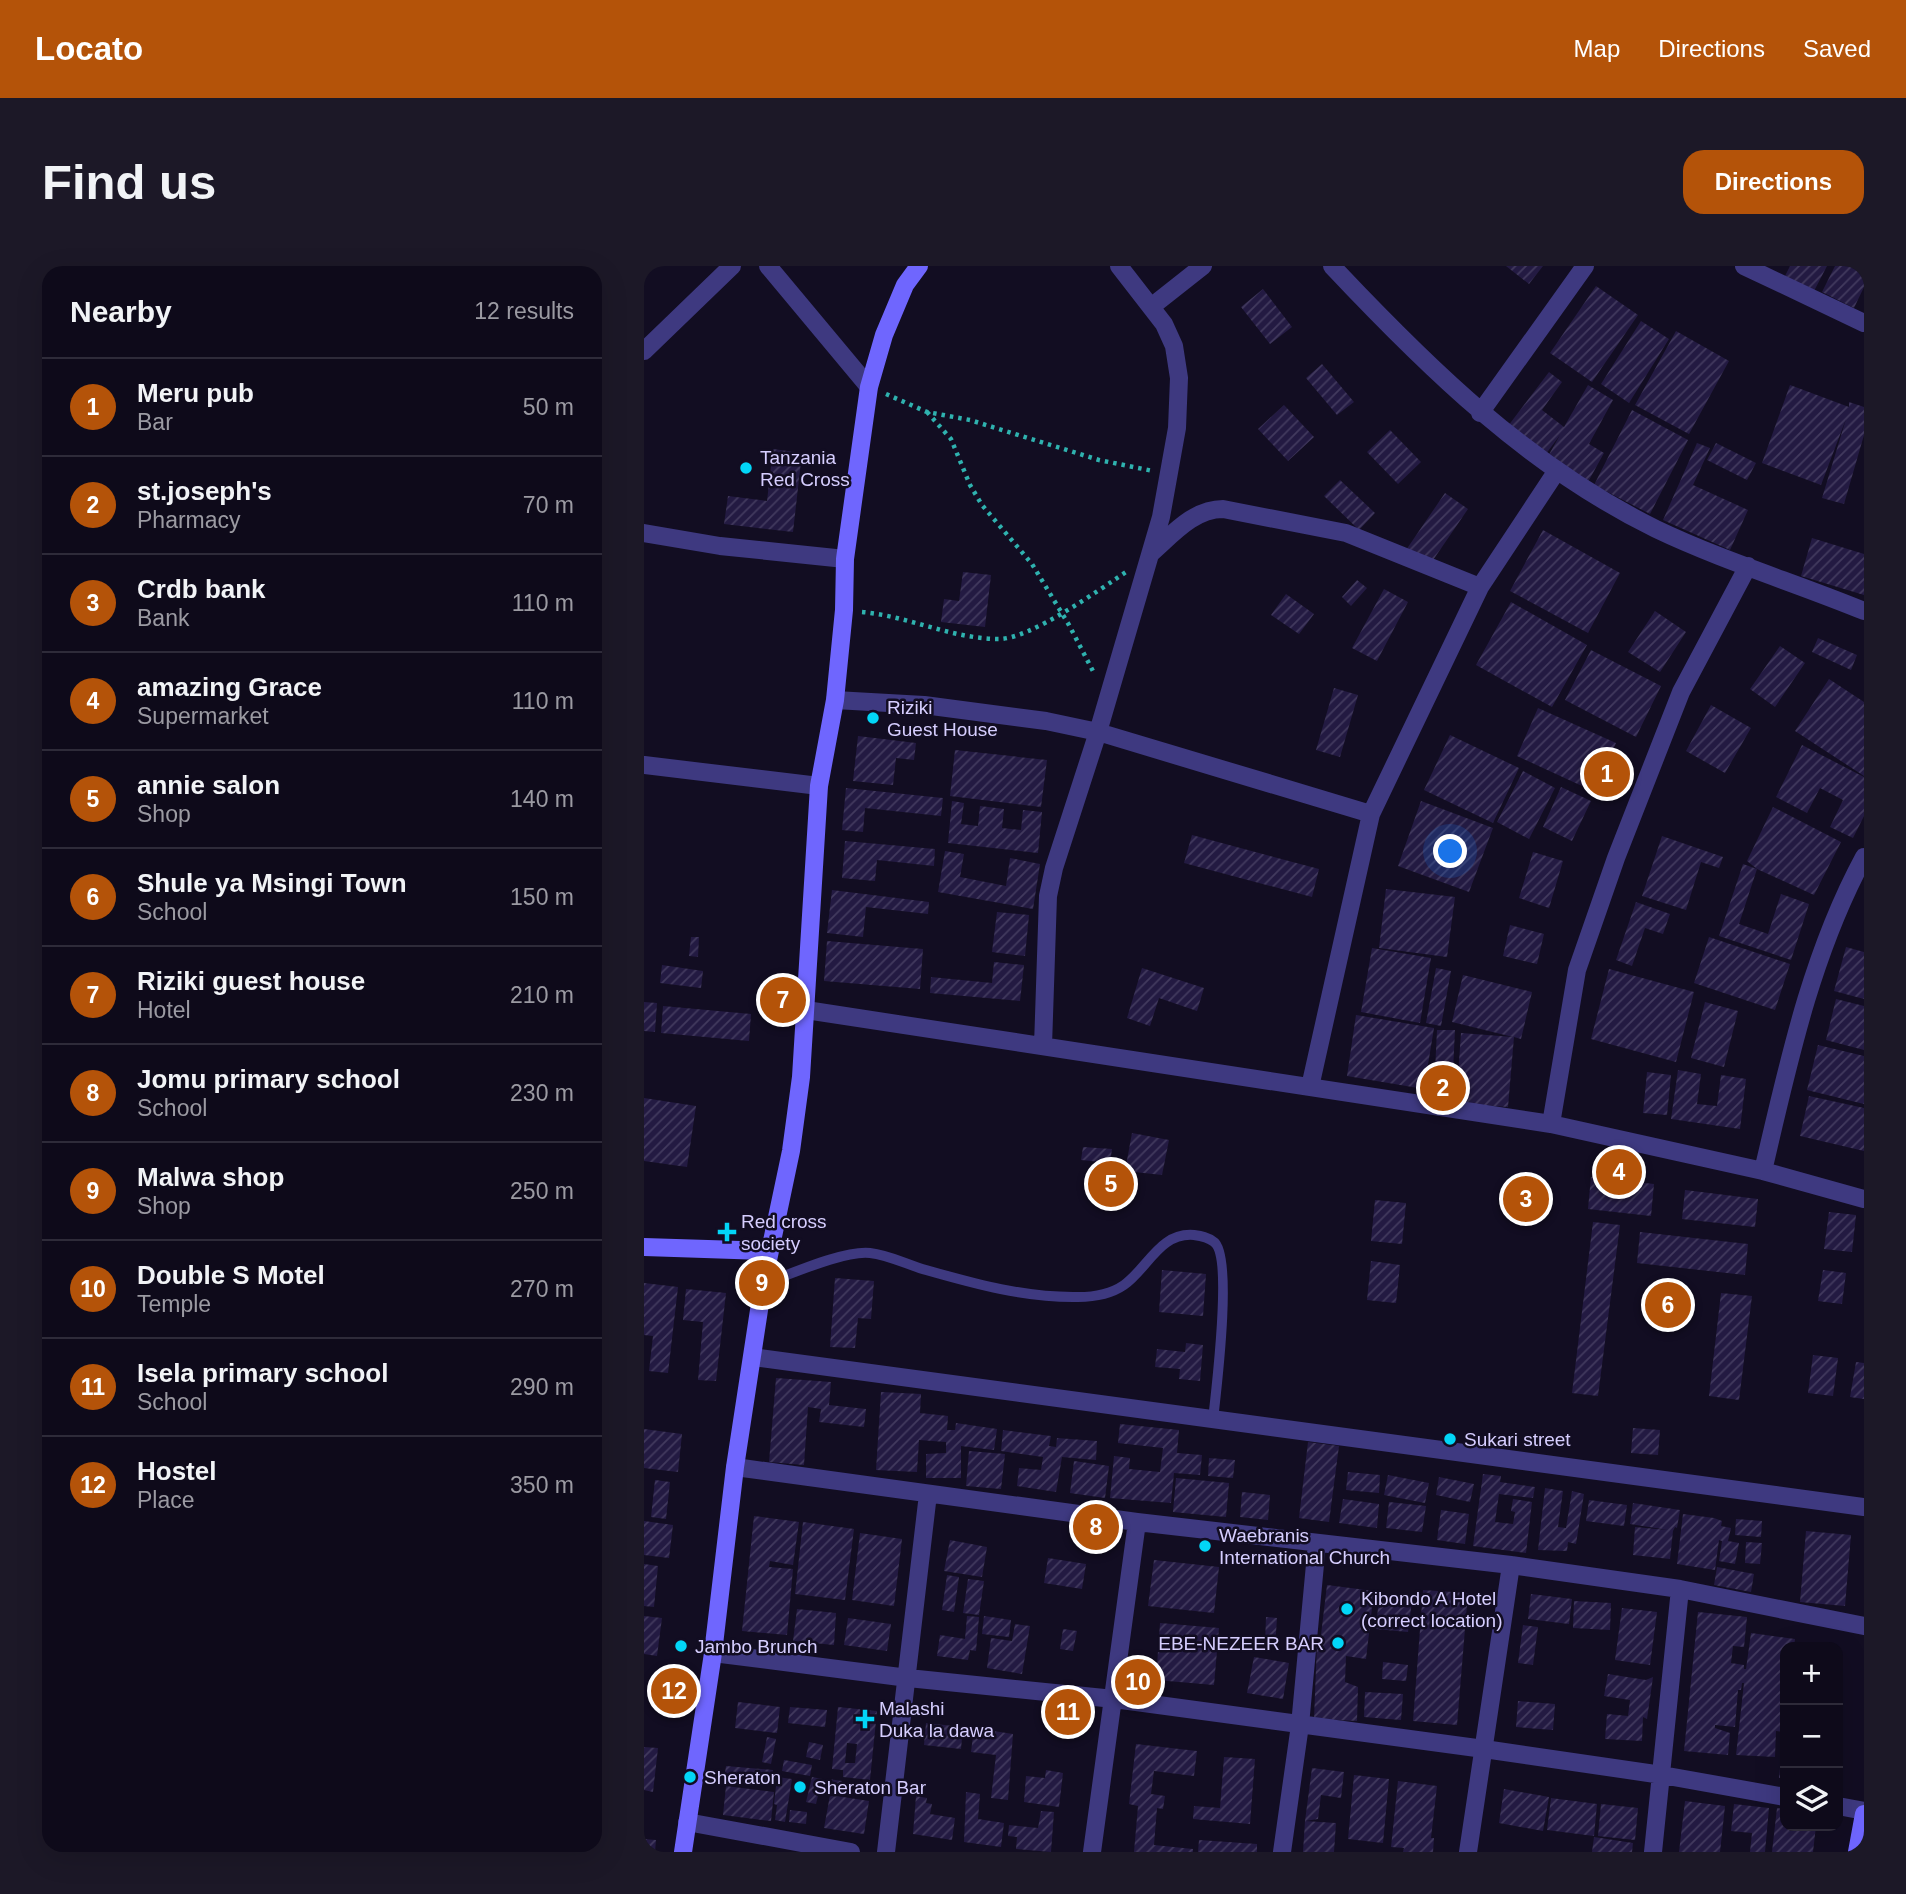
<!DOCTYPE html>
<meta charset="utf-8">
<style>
:root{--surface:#0e0a1a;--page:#1c1827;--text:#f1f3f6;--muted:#9b9aa2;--line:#2e2b39;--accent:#b45309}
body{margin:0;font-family:Arial,sans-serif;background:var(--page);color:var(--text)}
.controls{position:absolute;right:21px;bottom:21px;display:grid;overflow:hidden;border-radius:14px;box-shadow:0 7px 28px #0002}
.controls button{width:63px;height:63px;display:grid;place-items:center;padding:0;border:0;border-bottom:2px solid var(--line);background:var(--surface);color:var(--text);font:35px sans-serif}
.you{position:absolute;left:807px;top:586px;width:24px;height:24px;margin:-18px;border:5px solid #fff;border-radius:50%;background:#1a73e8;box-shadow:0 0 0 10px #1a73e833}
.badge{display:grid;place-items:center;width:46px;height:46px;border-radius:50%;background:var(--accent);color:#fff;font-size:23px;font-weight:700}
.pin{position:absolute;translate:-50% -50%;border:4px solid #fff;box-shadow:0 2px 7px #0006}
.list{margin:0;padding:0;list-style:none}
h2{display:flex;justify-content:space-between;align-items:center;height:91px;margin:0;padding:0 28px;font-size:30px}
h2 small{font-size:23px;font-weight:400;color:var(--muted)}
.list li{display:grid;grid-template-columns:46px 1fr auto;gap:21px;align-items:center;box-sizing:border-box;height:98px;padding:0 28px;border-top:2px solid var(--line)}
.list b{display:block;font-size:26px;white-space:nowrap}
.list p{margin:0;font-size:23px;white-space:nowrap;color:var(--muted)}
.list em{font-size:23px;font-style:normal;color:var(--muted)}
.icon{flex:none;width:38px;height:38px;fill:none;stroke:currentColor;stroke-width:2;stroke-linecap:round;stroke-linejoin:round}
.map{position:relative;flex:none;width:1220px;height:1586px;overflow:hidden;border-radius:21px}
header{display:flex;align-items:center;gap:42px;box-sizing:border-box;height:98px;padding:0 35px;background:var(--accent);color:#fff}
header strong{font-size:33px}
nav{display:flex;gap:38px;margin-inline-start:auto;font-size:24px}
.intro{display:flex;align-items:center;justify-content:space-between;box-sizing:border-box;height:168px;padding:0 42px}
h1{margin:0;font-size:49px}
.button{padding:18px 32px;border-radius:21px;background:var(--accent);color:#fff;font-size:24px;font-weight:700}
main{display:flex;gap:42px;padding:0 42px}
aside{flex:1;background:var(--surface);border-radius:21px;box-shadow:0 7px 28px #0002}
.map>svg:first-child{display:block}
</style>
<header>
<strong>Locato</strong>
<nav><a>Map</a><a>Directions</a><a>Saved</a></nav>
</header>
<div class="intro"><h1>Find us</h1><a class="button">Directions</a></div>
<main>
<aside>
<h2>Nearby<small>12 results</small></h2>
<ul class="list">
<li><span class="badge">1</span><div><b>Meru pub</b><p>Bar</p></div><em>50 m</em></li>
<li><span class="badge">2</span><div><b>st.joseph's</b><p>Pharmacy</p></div><em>70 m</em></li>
<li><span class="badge">3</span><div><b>Crdb bank</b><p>Bank</p></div><em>110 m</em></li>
<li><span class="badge">4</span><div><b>amazing Grace</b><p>Supermarket</p></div><em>110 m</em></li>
<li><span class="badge">5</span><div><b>annie salon</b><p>Shop</p></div><em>140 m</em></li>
<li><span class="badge">6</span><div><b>Shule ya Msingi Town</b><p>School</p></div><em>150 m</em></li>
<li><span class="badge">7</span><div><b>Riziki guest house</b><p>Hotel</p></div><em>210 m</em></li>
<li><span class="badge">8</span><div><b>Jomu primary school</b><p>School</p></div><em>230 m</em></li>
<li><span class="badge">9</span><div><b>Malwa shop</b><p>Shop</p></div><em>250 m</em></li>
<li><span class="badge">10</span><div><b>Double S Motel</b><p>Temple</p></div><em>270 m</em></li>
<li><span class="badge">11</span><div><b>Isela primary school</b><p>School</p></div><em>290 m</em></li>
<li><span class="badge">12</span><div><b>Hostel</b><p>Place</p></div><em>350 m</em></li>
</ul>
</aside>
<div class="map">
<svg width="1220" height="1586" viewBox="0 0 1220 1586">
<defs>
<pattern id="building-hatch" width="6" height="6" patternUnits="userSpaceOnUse" patternTransform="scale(1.75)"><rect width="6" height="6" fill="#231a42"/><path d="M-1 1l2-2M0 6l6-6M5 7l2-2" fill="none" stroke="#423a5e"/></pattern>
</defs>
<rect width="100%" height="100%" fill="#120d22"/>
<path fill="url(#building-hatch)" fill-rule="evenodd" d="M862,0H899L885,18Z
M1146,0H1183L1169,27L1140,12Z
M1191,0H1220V21L1210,42L1178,26Z
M952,20L994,49L948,116L906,87Z
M619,23L648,61L626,78L597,41Z
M997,55L1025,73L985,137L957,118Z
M1032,65L1085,95L1045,168L991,139Z
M678,98L710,136L693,149L662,112Z
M905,106L918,116L898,144L920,161L944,119L969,134L945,178L960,187L939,225L903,192L916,169L899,192L861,164Z
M1146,119L1205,141V136L1220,141V169L1200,238L1178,232L1202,153L1177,219L1118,197Z
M640,139L670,171L644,195L614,163Z
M988,144L1044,174L1006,248L950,219Z
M746,164L777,196L754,218L723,186Z
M1053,177L1066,182L1049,219L1104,244L1086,284L1019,254Z
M1072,177L1112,197L1103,214L1063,194Z
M129,183L158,187L149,266L80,258L84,230L123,235Z
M696,214L731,247L715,264L680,230Z
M801,227L824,243L785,300L762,284Z
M899,264L976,307L944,367L866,325Z
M1168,272L1220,288V329L1157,310Z
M319,306L347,309L341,361L297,356L300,333L315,335Z
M713,314L723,322L707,340L698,331Z
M740,323L764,336L733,395L708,382Z
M642,328L670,348L655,368L627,349Z
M867,336L943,379L908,441L832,399Z
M1011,345L1042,366L1016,406L984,386Z
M1174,372L1213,389L1207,404L1168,386Z
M1136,380L1161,397L1131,441L1106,423Z
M947,384L1017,420L992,471L921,434Z
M1185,413L1220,436V510L1151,465Z
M690,422L714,429L696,491L672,484Z
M1067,439L1107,462L1081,507L1042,485Z
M894,442L972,477L951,526L873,490Z
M806,469L875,502L849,557L780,524Z
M214,470L272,477L270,494L252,492L249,519L209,515Z
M1158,479L1220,511V550L1209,572L1186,561L1199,534L1176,522L1163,547L1132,531Z
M311,484L403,494L397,541L306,530Z
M879,505L911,522L885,573L853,556Z
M917,521L947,535L928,575L899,561Z
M202,522L299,532L297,550L221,542L219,566L198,564Z
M308,535L320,537L317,558L334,560L336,540L360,543L358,562L377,564L379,544L398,546L394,587L304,577Z
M777,535L849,562L825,626L754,600Z
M1129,541L1197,576L1170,629L1113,603L1103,595Z
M548,569L675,603L668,631L540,597Z
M1018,570L1079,591L1075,602L1057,596L1042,644L998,630Z
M201,575L291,583L290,600L233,594L231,615L198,612Z
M301,585L320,588L316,611L362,620L366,592L396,598L389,643L294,626Z
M889,586L919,595L905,642L875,632Z
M1099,598L1113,603L1095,658L1124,668L1137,628L1165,638L1147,694L1075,670Z
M742,623L811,631L803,691L735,682Z
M188,624L285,636L284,648L222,641L219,671L183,667Z
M992,636L1026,648L1019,668L1001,662L988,700L972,694Z
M353,646L385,649L381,690L348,686Z
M866,659L900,668L893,698L859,690Z
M47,671H55L54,691L45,690Z
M1065,671L1146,698L1131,744L1050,717Z
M183,675L279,683L276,723L180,715Z
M1202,681L1220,686V733L1190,725Z
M728,682L787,692L776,757L717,746Z
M350,696L380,699L376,735L286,727L287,711L348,717Z
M18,699L59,705L57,722L16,717Z
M498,702L560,722L553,745L515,732L506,760L483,752Z
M792,702L807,705L797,760L782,757Z
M965,703L1050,726L1032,796L947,773Z
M819,709L888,726L877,773L870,771L864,841L812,837L817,767L869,771L808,756Z
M1192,733L1220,740V784L1182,774Z
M0,736L13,737L11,766L0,765Z
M1061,736L1094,745L1080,801L1047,792Z
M19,740L107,748L105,775L17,767Z
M712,749L790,762L780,823L703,810Z
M793,764H811L808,826L790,825Z
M1174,779L1220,790V838L1163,824Z
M1034,804L1057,808L1053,838L1073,840L1077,809L1102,813L1096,863L1027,853Z
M1003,806L1027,809L1023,849L999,847Z
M1165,830L1220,842V885L1156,870Z
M0,832L52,840L43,901L0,895Z
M488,867L525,874L518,909L481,905Z
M439,881L468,883L466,897L437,894Z
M947,911L1010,918L1007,950L944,943Z
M1041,924L1114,933L1111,961L1038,953Z
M731,934L762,937L758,978L727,975Z
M1185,946L1212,949L1208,986L1180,983Z
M949,956L976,959L954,1130L928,1127Z
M996,966L1104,978L1101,1009L993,997Z
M727,995L756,999L752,1037L723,1034Z
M518,1004L562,1008L559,1050L515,1046Z
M1179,1004L1202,1007L1198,1038L1174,1035Z
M191,1012L230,1015L227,1053L214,1052L211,1082L186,1081Z
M0,1017L34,1021L24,1107L5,1105L9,1070L0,1069Z
M42,1023L82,1027L72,1115L54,1114L59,1056L39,1054Z
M1077,1027L1108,1030L1095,1134L1065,1130Z
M542,1077L559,1079L556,1115L535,1113L536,1103L511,1101L513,1083L541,1086Z
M1169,1089L1194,1092L1189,1130L1164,1127Z
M1212,1096L1220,1097V1133L1206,1131Z
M132,1112L187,1116L185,1139L222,1143L220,1161L175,1156L177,1143L164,1141L160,1199L125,1196Z
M237,1126L277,1128L276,1147L304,1150L303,1164H311L312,1157L353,1163L350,1184L317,1180V1212H282V1188L302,1187V1176L275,1174L273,1206L232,1204Z
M476,1158L535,1164L533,1187L558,1189L556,1209L530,1207L527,1237L466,1232L470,1190L486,1192L485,1203L516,1206L519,1182L474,1177Z
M989,1162L1016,1164L1014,1189L987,1187Z
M0,1163L38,1168L34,1206L0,1202Z
M359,1164L407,1170L405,1180L412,1181L413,1172L453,1175L452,1194L418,1191L412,1226L373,1220L375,1202L397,1204L399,1191L357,1185Z
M664,1176L695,1180L685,1256L655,1252Z
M325,1185L361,1188L357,1223L322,1220Z
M565,1192L591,1194L589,1212L564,1210Z
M430,1195L465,1200L461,1232L426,1227Z
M704,1206L736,1209L735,1227L702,1224Z
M839,1208L857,1210L856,1216L891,1221L889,1232L855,1228L851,1256L869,1258L871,1246L867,1245L869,1233L888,1236L882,1287L829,1280Z
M744,1209L785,1217L781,1237L740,1229Z
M795,1211L830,1218L826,1236L792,1229Z
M532,1212L585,1217L582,1251L529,1246Z
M11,1214L26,1216L22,1253L7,1251Z
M901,1222L919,1225L914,1261L922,1262L928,1225L940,1228L932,1278L924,1276L923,1285L894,1284Z
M598,1226L626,1229L624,1254L596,1251Z
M699,1233L735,1238L733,1262L695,1257Z
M945,1234L983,1239L980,1260L942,1255Z
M745,1236L782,1240L778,1266L742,1262Z
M989,1237L1036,1244L1033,1262L1031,1261L1029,1265L1026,1293L989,1289L991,1261L1024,1264L986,1258Z
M797,1244L825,1248L821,1278L793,1274Z
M1039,1248L1070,1252L1078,1255L1077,1260L1087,1262L1084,1275L1095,1277L1091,1298L1075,1295L1078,1275L1075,1274L1071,1304L1033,1298Z
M110,1250L155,1256L149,1299L126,1295L125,1301L149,1303L143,1369L98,1365Z
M1092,1253L1118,1255L1117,1271L1091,1269Z
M0,1255L29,1259L25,1292L0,1289Z
M159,1256L210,1263L201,1334L151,1328Z
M1162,1265L1207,1269L1201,1340L1156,1336Z
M216,1267L258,1273L250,1340L208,1334Z
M306,1274L343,1281L338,1311L300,1305Z
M1102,1276L1118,1277L1116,1298L1101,1297Z
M404,1292L442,1298L438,1323L400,1317Z
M510,1294L575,1301L570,1347L504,1340Z
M0,1298L14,1300L10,1341L0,1340Z
M1073,1301L1110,1308L1107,1326L1070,1319Z
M303,1309L315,1311L310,1346L298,1344Z
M324,1313L340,1315L335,1349L319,1347Z
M683,1319L730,1325L722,1393L702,1390L701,1416L714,1421L713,1455L670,1453L673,1377H676Z
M779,1324L824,1327L813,1459L769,1455Z
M887,1328L928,1333L925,1358L884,1353Z
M735,1331L768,1335L764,1366L732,1363Z
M930,1335L967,1337L966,1364L929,1362Z
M978,1342L1013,1346L1006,1399L971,1394Z
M153,1343L192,1347L190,1379L149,1375Z
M1054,1346L1103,1351L1100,1381L1089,1380L1087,1397L1100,1399V1403H1102L1107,1367L1151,1373L1150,1381H1141V1461H1139V1466L1132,1465L1131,1491L1092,1489L1100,1417H1098L1097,1424H1094L1091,1461L1071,1459V1462L1086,1467L1084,1489L1040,1485Z
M0,1350L18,1352L13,1390L0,1388Z
M323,1350L335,1351L332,1385L326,1384L324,1394L293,1390L296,1369L321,1373Z
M340,1350L367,1354L365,1371L338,1368Z
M622,1351L633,1352L631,1382L621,1378Z
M204,1352L247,1358L243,1385L200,1379Z
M516,1357L575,1362L570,1419L512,1414Z
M371,1358L386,1360L378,1408L343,1402L347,1372L368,1375Z
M879,1359L894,1361L889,1399L874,1397Z
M419,1363L433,1365L429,1385L416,1383Z
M610,1391L645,1397L639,1433L603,1427Z
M739,1396L764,1399L762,1415L738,1413Z
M964,1408L1002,1414L1009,1411L1003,1453L999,1451L998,1475L961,1473L963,1448L984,1450L986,1434L960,1430Z
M721,1426L759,1428L757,1454L720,1451Z
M874,1435L911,1438L909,1464L872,1461Z
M94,1436L136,1441L133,1467L91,1462Z
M146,1441L183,1444L181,1461L144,1457Z
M194,1441L233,1445L226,1514L199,1511V1504L188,1503ZM203,1477L213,1478L211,1497H201Z
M282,1457L319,1461L317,1483L280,1479Z
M330,1462L369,1468L364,1534L347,1532L352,1489L327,1486Z
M123,1471L132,1473L127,1498L118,1496Z
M1139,1474H1141V1512H1135Z
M165,1476L179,1479L176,1494L162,1491Z
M492,1478L553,1485L550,1510L510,1505L507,1528L521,1530L519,1543L513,1542L510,1579L549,1583V1586H490L494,1540L485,1538Z
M0,1481L14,1482L9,1526L0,1524Z
M580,1491L611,1493L606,1558L549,1553L550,1540L576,1542Z
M140,1494L168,1499L166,1510L138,1505Z
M82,1500L129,1504L128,1519L80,1514Z
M668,1502L700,1506L697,1532L677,1529L674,1553L661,1555Z
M402,1504L419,1507L415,1541L380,1536L382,1510L401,1512Z
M710,1509L745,1513L739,1577L704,1573Z
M133,1511L148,1513L141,1556L131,1554L133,1539L130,1538Z
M168,1511L178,1513L172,1538L162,1536Z
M185,1513L198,1515L196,1528L183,1525Z
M754,1515L793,1520L787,1572H790L789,1586H759L760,1582L747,1581Z
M82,1520L130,1526L127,1555L79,1549Z
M860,1523L905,1531L899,1565L855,1557Z
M322,1526L336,1528L334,1553L360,1557L357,1581L320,1576Z
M186,1529L225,1535L220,1568L180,1562Z
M272,1530L283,1532L282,1537L288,1538L286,1548L311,1552L308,1574L269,1568Z
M907,1532L953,1538L950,1570L903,1564Z
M1041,1535L1081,1540L1076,1586H1035Z
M957,1538L994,1542L991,1574L954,1570Z
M1090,1538L1125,1542L1121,1586H1106L1108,1567L1087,1565Z
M1133,1542L1141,1543V1560H1172L1169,1586H1128Z
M146,1544L163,1546L162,1558L145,1556Z
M397,1545L410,1546L407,1586L372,1583L373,1571L364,1570L365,1559L394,1562Z
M661,1555L692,1557L690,1586H659Z
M950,1571L989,1577L988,1586H948Z
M0,1573L12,1574L11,1586H0Z
M555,1574L613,1578V1586H554Z"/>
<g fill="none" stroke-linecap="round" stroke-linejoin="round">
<path stroke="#2fb2af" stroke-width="4.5" stroke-dasharray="3.5 5" stroke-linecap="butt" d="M242,128L283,146L326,154L455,194L509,205
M283,146L307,173L326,219L338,239L388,298L425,359L451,409
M218,346C264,350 308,373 355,373C386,373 455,324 482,306"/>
<path stroke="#3e3980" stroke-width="10" d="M119,1018C145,1009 200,984 226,987C245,989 264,999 282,1004C331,1018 382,1032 434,1031C449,1031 467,1028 480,1019C504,1002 516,966 550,969C557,970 564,971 570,976C589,990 572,1126 569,1154"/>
<path stroke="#3e3980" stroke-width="18" d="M124,0L225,121
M688,0C785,103 884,200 1012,263C1079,295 1152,317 1220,345
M1100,0L1220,57
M507,41L559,0
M0,85L88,0
M836,147L941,0
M0,267L76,280L201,293
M506,288C528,269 549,243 579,243L702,267L836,321
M191,434L280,439L402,455L454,466L727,548
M0,499L175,520
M162,744L907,858L1119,905L1220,933
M399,780L404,630L410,602L454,466L517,251L533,162L535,112L530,80L520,58L475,0
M666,821L727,548L836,321L912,206
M907,858L933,704L972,592L1037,426L1104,300
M1119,905C1144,798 1167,689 1220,591
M109,1091L1220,1241
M91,1201L493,1256L867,1299L1036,1323L1220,1360
M69,1387L264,1412L470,1433L840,1483L1018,1509L1141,1531
M1194,1540L1220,1545
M43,1556L207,1586
M242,1586L284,1228
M448,1586L493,1256
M638,1586L656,1459L673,1277
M824,1586L867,1299
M1009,1586L1036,1323"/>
<path stroke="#6f66fe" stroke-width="18" d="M0,981L124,985
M39,1586L69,1387L91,1201L119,1018L147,885L157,811L175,520L191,434L200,344L201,293L225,121L240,69L261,19L275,0
M1213,1586L1220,1548"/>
</g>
<g fill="#02d6f7" stroke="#120d22" stroke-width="2.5">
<circle cx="102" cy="202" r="7"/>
<circle cx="229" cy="452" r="7"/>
<path d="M79.5 955.5h7v7h7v7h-7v7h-7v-7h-7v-7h7z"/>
<circle cx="806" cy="1173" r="7"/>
<circle cx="561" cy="1280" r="7"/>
<circle cx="703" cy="1343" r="7"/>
<circle cx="694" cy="1377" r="7"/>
<circle cx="37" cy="1380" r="7"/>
<path d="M217.5 1442.5h7v7h7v7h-7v7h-7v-7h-7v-7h7z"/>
<circle cx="46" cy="1511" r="7"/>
<circle cx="156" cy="1521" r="7"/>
</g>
<g text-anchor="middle" stroke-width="5" stroke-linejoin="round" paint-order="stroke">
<g font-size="19" fill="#d6ceff" stroke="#120d22" text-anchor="start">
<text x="116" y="198">Tanzania<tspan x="116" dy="22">Red Cross</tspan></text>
<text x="243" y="448">Riziki<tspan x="243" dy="22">Guest House</tspan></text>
<text x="97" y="962">Red cross<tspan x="97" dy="22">society</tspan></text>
<text x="820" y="1180">Sukari street</text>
<text x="575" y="1276">Waebranis<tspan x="575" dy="22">International Church</tspan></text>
<text x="717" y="1339">Kibondo A Hotel<tspan x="717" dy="22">(correct location)</tspan></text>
<text x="680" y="1384" text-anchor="end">EBE-NEZEER BAR</text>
<text x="51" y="1387">Jambo Brunch</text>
<text x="235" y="1449">Malashi<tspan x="235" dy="22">Duka la dawa</tspan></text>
<text x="60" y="1518">Sheraton</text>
<text x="170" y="1528">Sheraton Bar</text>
</g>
</g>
</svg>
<div class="controls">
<button>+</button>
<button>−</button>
<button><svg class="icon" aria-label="layers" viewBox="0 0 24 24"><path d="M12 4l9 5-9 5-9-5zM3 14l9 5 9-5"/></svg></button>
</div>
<div class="you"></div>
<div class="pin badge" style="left:963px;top:508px">1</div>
<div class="pin badge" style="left:799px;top:822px">2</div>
<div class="pin badge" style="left:882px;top:933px">3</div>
<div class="pin badge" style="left:975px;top:906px">4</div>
<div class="pin badge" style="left:467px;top:918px">5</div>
<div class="pin badge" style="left:1024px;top:1039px">6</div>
<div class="pin badge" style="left:139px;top:734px">7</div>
<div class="pin badge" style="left:452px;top:1261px">8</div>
<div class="pin badge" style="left:118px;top:1017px">9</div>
<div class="pin badge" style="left:494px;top:1416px">10</div>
<div class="pin badge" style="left:424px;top:1446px">11</div>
<div class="pin badge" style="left:30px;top:1425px">12</div>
</div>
</main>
